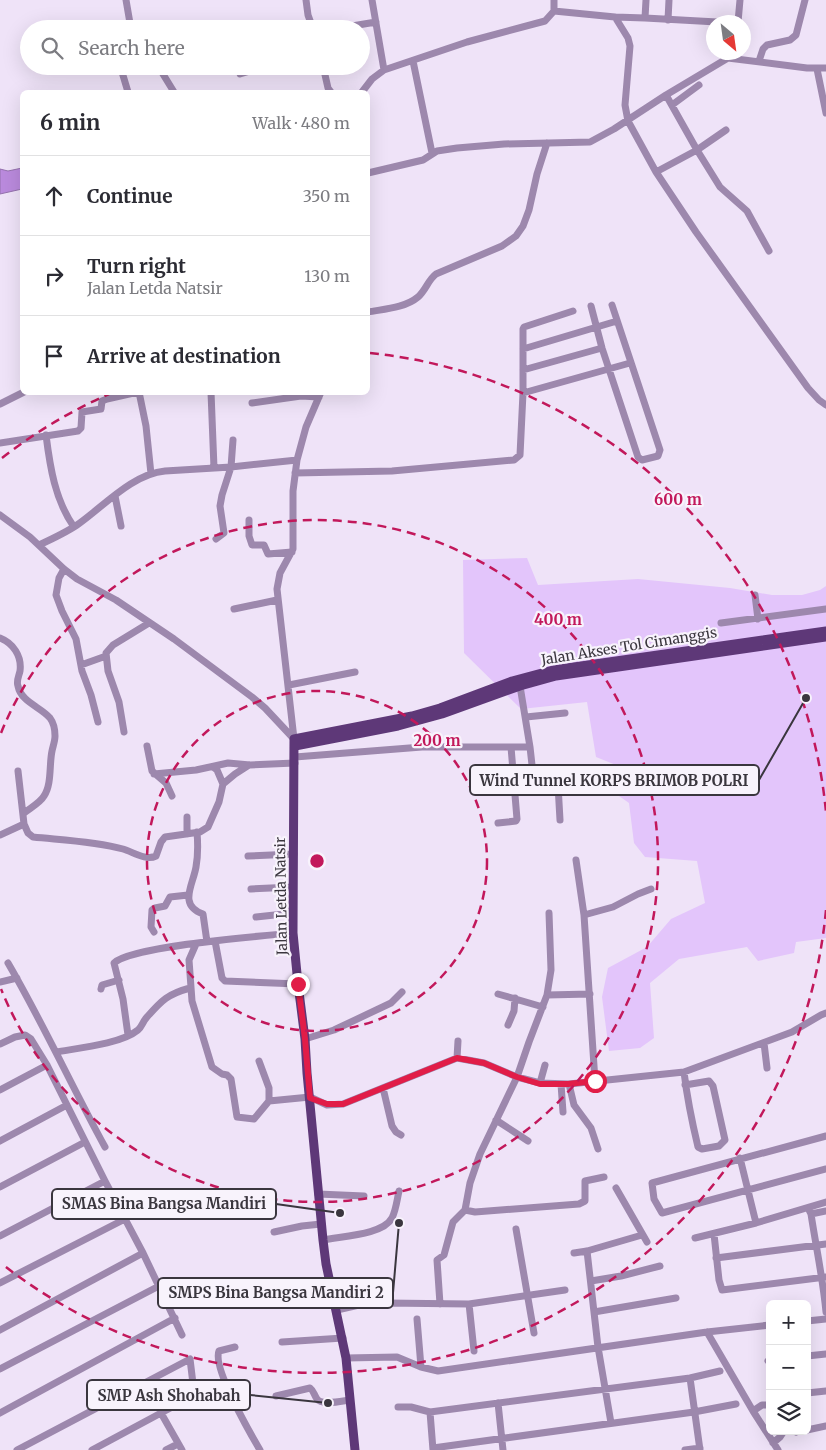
<!DOCTYPE html>
<meta charset="utf-8">
<style>
:root{--surface:#fff;--page:#f7f7f7;--text:#2b2b33;--muted:#7c7c81;--line:#e1e1e2}
body{margin:0;font-family:Merriweather,serif;background:var(--page);color:var(--text)}
.controls{position:absolute;right:15px;bottom:15px;display:grid;overflow:hidden;border-radius:8px;box-shadow:0 5px 20px #0002}
.controls button{width:45px;height:45px;display:grid;place-items:center;padding:0;border:0;border-bottom:1px solid var(--line);background:var(--surface);color:var(--text);font:25px sans-serif}
.compass{position:absolute;left:706px;top:15px;width:45px;height:45px;border-radius:50%;background:var(--surface);box-shadow:0 5px 20px #0002;rotate:151deg}
.stop{position:absolute;width:15px;height:15px;margin:-11px;border:4px solid #e11d48;border-radius:50%;background:#fff}
.stop.end{background:#e11d48;border-color:#fff;box-shadow:0 1px 5px #0008}
.list{margin:0;padding:0;list-style:none}
h2{display:flex;justify-content:space-between;align-items:center;height:65px;margin:0;padding:0 20px;font-size:21px}
h2 small{font-size:16px;font-weight:400;color:var(--muted)}
.list li{display:grid;grid-template-columns:32px 1fr auto;gap:15px;align-items:center;box-sizing:border-box;height:80px;padding:0 20px;border-top:1px solid var(--line)}
.list b{display:block;font-size:19px;white-space:nowrap}
.list p{margin:0;font-size:16px;white-space:nowrap;color:var(--muted)}
.list em{font-size:16px;font-style:normal;color:var(--muted)}
.icon{flex:none;width:28px;height:28px;fill:none;stroke:currentColor;stroke-width:2;stroke-linecap:round;stroke-linejoin:round}
.map{position:relative;flex:none;width:826px;height:1450px;overflow:hidden}
.search{position:absolute;background:var(--surface);box-shadow:0 5px 20px #0002;left:20px;top:20px;width:350px;height:55px;display:flex;align-items:center;gap:12px;box-sizing:border-box;padding:0 18px;border-radius:28px;color:var(--muted);font-size:19px}
.panel{position:absolute;background:var(--surface);box-shadow:0 5px 20px #0002;left:20px;top:90px;width:350px;height:305px;border-radius:8px}
.map>svg:first-child{display:block}
</style>
<div class="map">
<svg width="826" height="1450" viewBox="0 0 826 1450">
<rect width="100%" height="100%" fill="#efe3f8"/>
<path fill="#e3c5fb" d="M527,558L538,585L638,579L730,588L772,595H802L820,590L826,586V938L796,942L794,953L758,961L747,947L679,959L650,983L654,1038L640,1048L609,1051L602,997L608,968L647,947L671,919L705,903L697,861L645,857L634,843L629,803L619,796L616,765L596,757L587,702L521,709L464,653L463,560Z"/>
<path fill="#ba8add" stroke="#9471ad" d="M22,168V189L0,194V169L8,171Z"/>
<g fill="none" stroke-linecap="round" stroke-linejoin="round">
<path stroke="#9d88ad" stroke-width="7" d="M126,0L131,29
M306,0L308,15L313,29
M372,0L384,70
M646,0L645,18L615,17L628,38L630,46L625,105L628,121L656,172L696,232L808,388L819,400L826,405
M554,11L615,17
M645,18L717,22
M668,20L669,0
M738,22L740,0
M334,29L376,22
M413,61L432,153
M759,61L763,49L767,45L790,40L796,35L805,0
M123,66L122,72L128,92
M158,66L174,92
M323,66L328,88L331,92
M817,69L826,113
M240,74L266,66
M362,92L372,79L384,70L467,42L545,21L554,11V0
M666,95L697,150L726,130
M672,105L699,85
M656,172L697,150L720,187L747,211L769,251
M368,173L423,160L437,151L457,148L504,144L590,142L614,129L666,95L728,58L807,68H826
M591,306L602,348L638,457L642,460L658,456L660,450L612,305
M368,312C384,309 405,308 418,297C426,290 428,280 436,274L502,246L516,236L523,226L529,210L537,174L547,143
M523,349L617,321
M523,370L602,348
M139,392L146,426L151,474
M211,392L214,468
M523,393L630,363
M252,403L301,396L319,397
M0,404L24,392
M46,435C50,467 55,500 74,527
M0,443L78,431L81,428L82,412L101,409L102,401L107,399L138,392
M295,473L392,471L514,460L520,455L523,393V329L524,327L573,311
M115,496L121,526
M0,515L30,537L64,569L77,579L116,600L174,639L252,697L265,708L294,739
M249,520V536L252,545H264L268,554L292,552
M216,539L224,533L220,506L222,495L231,467L233,440
M39,545C52,539 65,533 77,525C103,507 132,474 165,471L231,467L297,460
M64,569L59,578L56,595L62,611L76,639L82,671L91,695L98,722
M755,595L758,619
M234,609L277,600
M721,623L826,609
M0,638C13,643 22,656 20,671C19,676 16,681 18,686C21,702 41,707 50,718C53,722 55,730 55,736C55,741 53,746 52,751C49,765 52,784 44,796C40,803 30,808 24,813
M81,665L106,656
M289,685L355,672
M526,717L565,713
M124,732L119,702L108,671L106,653L113,645L149,623
M294,739L277,589L280,573L293,549V491L297,460L306,427L321,392
M147,746L152,771L166,783L172,796
M530,747L533,774L535,777L555,781L558,785L560,820
M295,757L422,747H530L520,686
M18,771L24,824L28,833L33,837C62,840 94,841 123,849C133,852 146,861 156,856L161,842L165,837L200,832L208,827L219,802L223,784L217,770L213,767
M154,774L196,770L228,763L250,765L295,763
M223,784L235,774L249,765
M492,785L514,782
M498,823L516,821L517,819L511,747
M197,832C198,844 198,856 196,867C193,885 178,905 203,914L207,942
M187,834V817
M0,835L24,824
M248,856L294,854
M576,860L584,915
M251,889L293,887
M549,913L551,970L547,995L529,1042L517,1077L480,1154L470,1183L465,1210L475,1212L579,1204L585,1201V1181L604,1177
M256,917L293,913
M154,932L151,927L152,910L155,908L165,906L170,897L188,895
M215,941L222,978L225,981L298,984
M196,944L189,960L192,1001L212,1067L222,1074L227,1075L231,1079L237,1117L254,1119L269,1101L310,1097L327,1105L343,1104L457,1058L484,1063L517,1077L540,1083L569,1084L684,1072L792,1032L821,1015L826,1013
M8,963C43,1023 72,1087 105,1147
M0,982L17,978
M101,989L102,985L119,980
M498,994L543,1007
M547,995L590,994
M508,1025L514,1011L515,998
M128,1035L123,999L114,963C132,946 262,936 293,933
M305,1039L334,1030L391,1003L402,992
M764,1043L767,1068
M0,1044L15,1037L25,1035L31,1039L47,1065L105,1181L143,1253L182,1335
M56,1052C79,1048 121,1044 138,1030C142,1027 143,1021 147,1017C162,1000 168,994 190,988
M457,1058L458,1041
M259,1061L269,1088V1101
M684,1072C687,1097 692,1122 698,1147L702,1149L719,1146L725,1140L713,1086L709,1081L685,1085
M595,1081L584,915L613,907L638,894L651,889
M540,1083L545,1065
M561,1084L563,1112
M569,1084L574,1105L591,1128L598,1149
M383,1088L392,1126L396,1132L401,1135
M0,1090L47,1065
M496,1120L528,1141
M826,1136L652,1183L654,1199L662,1213L826,1169
M0,1141L67,1105
M740,1158L756,1223
M0,1187L85,1142
M616,1188L647,1242
M318,1194L364,1196
M809,1210L811,1214L826,1211
M811,1214C816,1247 823,1279 826,1312
M516,1229L534,1333
M274,1232L302,1226L321,1224
M714,1234L719,1280L722,1290L826,1277
M0,1236L105,1181
M695,1238L756,1223L826,1202
M323,1240C341,1236 383,1235 392,1218C396,1210 397,1200 399,1191
M587,1251L598,1347L611,1423
M574,1253L587,1251L642,1235
M716,1258L826,1244
M591,1281L621,1276L660,1266
M0,1283L125,1219
M440,1304L437,1260L444,1255L453,1222L465,1210
M469,1304L474,1351
M337,1310L359,1305L385,1303L469,1304L565,1290
M594,1312L676,1298
M417,1319L421,1367
M807,1321L826,1319
M0,1330L143,1253
M707,1332L753,1411L778,1450
M282,1342L343,1338
M235,1347L219,1351C212,1367 250,1433 260,1450
M807,1356L826,1354
M346,1358L397,1357L421,1367L438,1371L707,1332L770,1325
M768,1361L770,1360
M0,1369L159,1286
M690,1378L700,1450
M807,1393L826,1391
M276,1396L310,1388C314,1391 314,1395 317,1399C322,1406 342,1401 350,1400
M498,1403L503,1450
M398,1407H411L430,1412L690,1378L720,1371
M753,1411L762,1405H770
M430,1412L433,1450
M0,1413L175,1318
M807,1430L826,1426
M796,1432L798,1431
M773,1443L780,1437L784,1431
M433,1448L694,1412L736,1404
M17,1450L190,1359L194,1392L191,1397L161,1413L182,1450
M92,1450L161,1413
M166,1450L178,1444
M685,1450L700,1448"/>
<path stroke="#5e3878" stroke-width="9" d="M295,746L398,726L442,714L520,686L556,676L826,637
M355,1450L346,1358L326,1264L323,1240L307,1073L305,1039L298,984L293,933L294,739L412,716L440,708L512,681L553,670L826,631"/>
</g>
<g fill="none" stroke-linecap="round" stroke-linejoin="round">
<path stroke="#e11d48" stroke-width="6" d="M298,984L305,1039L310,1098L327,1104H343L457,1058L484,1063L517,1077L540,1084H568L595,1081"/>
</g>
<g fill="none" stroke="#c2185b" stroke-width="2.5" stroke-dasharray="9 6">
<circle cx="317" cy="861" r="170"/>
<path d="M1 733A341 341 0 1 1 1 989"/>
<path d="M826 910A511 511 0 0 1 2 1264M2 458A511 511 0 0 1 109 394M370 353A511 511 0 0 1 826 812"/>
</g>
<g text-anchor="middle" stroke-width="4.5" stroke-linejoin="round" paint-order="stroke">
<g font-size="14" fill="#3a363e" stroke="#f8f3fc">
<text transform="translate(629 646) rotate(-9)" y="5">Jalan Akses Tol Cimanggis</text>
<text transform="translate(281 896) rotate(-91)" y="5">Jalan Letda Natsir</text>
</g>
</g>
<circle cx="317" cy="861" r="8" fill="#c2185b" stroke="#f8f3fc" stroke-width="2.5"/>
<g font-size="15" text-anchor="middle" font-weight="bold" fill="#c2185b" stroke="#f8f3fc" stroke-width="4.5" stroke-linejoin="round" paint-order="stroke">
<text x="678" y="505">600 m</text>
<text x="558" y="625">400 m</text>
<text x="437" y="746">200 m</text>
</g>
<path fill="none" stroke="#3a363e" stroke-width="2" d="M806 698L759 780M340 1213L276 1204M399 1223L393 1293M328 1403L250 1395"/>
<g fill="#3a363e" stroke="#f8f3fc" stroke-width="2">
<circle cx="806" cy="698" r="5"/>
<circle cx="340" cy="1213" r="5"/>
<circle cx="399" cy="1223" r="5"/>
<circle cx="328" cy="1403" r="5"/>
</g>
<g fill="#f8f3fc" stroke="#3a363e" stroke-width="2">
<rect x="470" y="765" width="289" height="30" rx="5"/>
<rect x="52" y="1189" width="224" height="30" rx="5"/>
<rect x="158" y="1278" width="235" height="30" rx="5"/>
<rect x="87" y="1380" width="163" height="30" rx="5"/>
</g>
<g font-size="15" text-anchor="middle" font-weight="bold" fill="#3a363e">
<text x="614" y="786">Wind Tunnel KORPS BRIMOB POLRI</text>
<text x="164" y="1209">SMAS Bina Bangsa Mandiri</text>
<text x="276" y="1298">SMPS Bina Bangsa Mandiri 2</text>
<text x="169" y="1401">SMP Ash Shohabah</text>
</g>
</svg>
<div class="controls">
<button>+</button>
<button>−</button>
<button><svg class="icon" aria-label="layers" viewBox="0 0 24 24"><path d="M12 4l9 5-9 5-9-5zM3 14l9 5 9-5"/></svg></button>
</div>
<svg class="compass" viewBox="-18 -18 36 36"><path d="M0-13l5 13h-10z" fill="#e53935"/><path d="M0 13l5-13h-10z" fill="#7c7c81"/></svg>
<div class="stop" style="left:595px;top:1081px"></div>
<div class="stop end" style="left:298px;top:984px"></div>
<div class="search"><svg class="icon" aria-label="search" viewBox="0 0 24 24"><circle cx="10" cy="10" r="6"/><path d="M15 15l6 6"/></svg>Search here</div>
<section class="panel">
<h2>6 min<small>Walk · 480 m</small></h2>
<ul class="list">
<li><svg class="icon" aria-label="ahead" viewBox="0 0 24 24"><path d="M12 20V5M6 11l6-6 6 6"/></svg><div><b>Continue</b></div><em>350 m</em></li>
<li><svg class="icon" aria-label="right" viewBox="0 0 24 24"><path d="M7 20v-9h11M14 6l5 5-5 5"/></svg><div><b>Turn right</b><p>Jalan Letda Natsir</p></div><em>130 m</em></li>
<li><svg class="icon" aria-label="arrive" viewBox="0 0 24 24"><path d="M6 21V4h12l-3 4 3 4H6"/></svg><div><b>Arrive at destination</b></div></li>
</ul>
</section>
</div>
